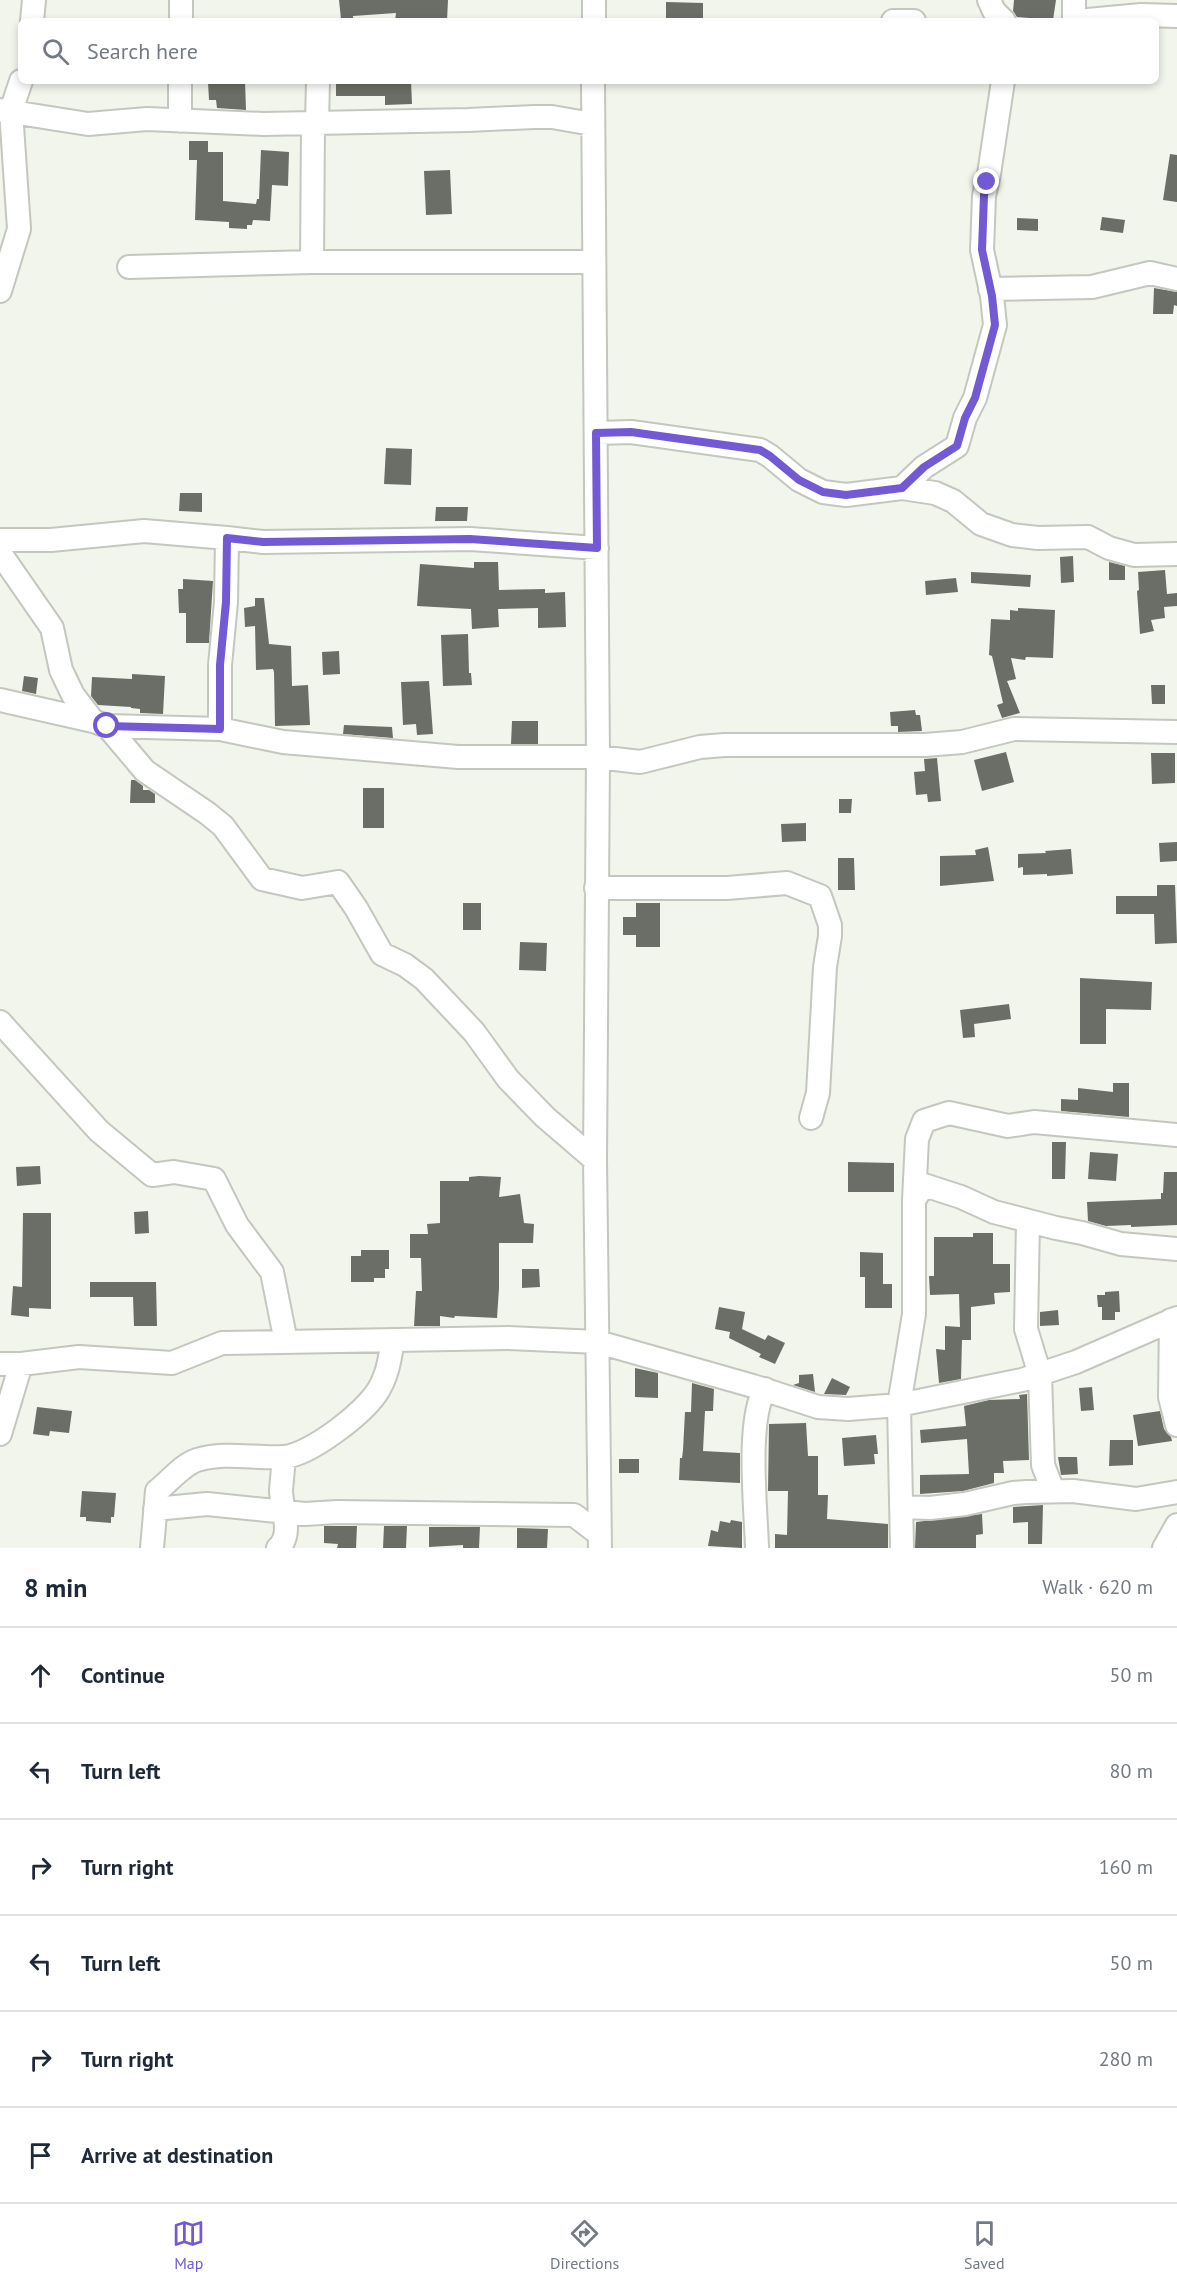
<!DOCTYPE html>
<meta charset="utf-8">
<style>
:root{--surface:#fff;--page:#f6f6f7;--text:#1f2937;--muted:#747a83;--line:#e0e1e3;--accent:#735ad4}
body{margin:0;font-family:"PT Sans",sans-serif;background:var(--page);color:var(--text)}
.stop{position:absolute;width:18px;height:18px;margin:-14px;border:4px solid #735ad4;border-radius:50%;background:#fff}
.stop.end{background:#735ad4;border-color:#fff;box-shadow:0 2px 6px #0008}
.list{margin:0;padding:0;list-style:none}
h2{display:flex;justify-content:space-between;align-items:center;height:78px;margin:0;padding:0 24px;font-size:26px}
h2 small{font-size:20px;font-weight:400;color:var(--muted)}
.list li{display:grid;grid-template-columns:39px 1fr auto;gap:18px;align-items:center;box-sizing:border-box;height:96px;padding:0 24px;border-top:2px solid var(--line)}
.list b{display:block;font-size:22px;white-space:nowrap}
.list em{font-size:20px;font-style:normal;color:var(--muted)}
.icon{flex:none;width:33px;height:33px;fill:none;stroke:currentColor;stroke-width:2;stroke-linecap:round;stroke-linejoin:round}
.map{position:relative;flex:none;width:1177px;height:1548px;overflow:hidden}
.search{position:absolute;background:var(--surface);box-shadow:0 3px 9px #0003;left:18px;right:18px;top:18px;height:66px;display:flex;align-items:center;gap:15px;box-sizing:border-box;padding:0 21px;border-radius:9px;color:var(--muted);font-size:22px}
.sheet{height:654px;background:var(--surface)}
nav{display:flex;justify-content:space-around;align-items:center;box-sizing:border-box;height:84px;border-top:2px solid var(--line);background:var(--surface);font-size:16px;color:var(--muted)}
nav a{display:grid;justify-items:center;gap:3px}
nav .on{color:var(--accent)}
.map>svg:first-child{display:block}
</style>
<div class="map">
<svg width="1177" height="1548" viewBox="0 0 1177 1548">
<rect width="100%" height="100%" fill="#f2f5ec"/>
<path fill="#6b6e66" d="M339,0H448L447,21H395L396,13L353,16V18L341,19Z
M1014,0H1056L1053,20L1017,17L1013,11Z
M666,2L703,3V21H666Z
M215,81H245L246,110L217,108L216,100H209L208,82Z
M411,81L412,104L385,105V96H336V82Z
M189,141H208V152H223V201L256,204L257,199H259L261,150L289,152L288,186L272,185L270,221L253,220L252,225H247V229L229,228V222L195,220L197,160H189Z
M1170,154L1177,155V202L1163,200Z
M450,170L452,214L426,215L424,171Z
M1102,217L1125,220L1123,233L1100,230Z
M1017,218L1038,219V231L1017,230Z
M1154,288L1177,292V306L1174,305L1173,314H1153Z
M386,448L412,449L411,485L384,484Z
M180,493H202V512L179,511Z
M436,507H468L467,521H435Z
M1073,556L1074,582L1061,583L1060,557Z
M474,562H498L499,590L545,589V593L565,592L566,627L538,628V608L498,609L499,627L472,629L471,609L417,606L420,564L474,568Z
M1109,562L1125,566V580H1109Z
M1165,570L1167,594L1177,593V606L1164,607L1165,618L1151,620L1154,631L1140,634L1137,591L1139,590L1138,572Z
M971,572L1031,575L1030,587L971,583Z
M956,578L958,592L926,595L925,581Z
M183,579L213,581L209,643H186V613H179L178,589H183Z
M255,598H264L269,644L291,646L292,686L308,685L310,725L275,726L274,672L273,669L256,670L255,626L245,627L244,608L255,606Z
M1018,608L1055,610L1053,658L1026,657L1025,660L1011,658L1016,679L1007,681L1020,713L1002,718L997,705L1003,703L992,656L989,655L991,619L1010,620V610L1018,611Z
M468,634L469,673H471L472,685L443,686L441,635Z
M339,651L340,674L323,675L322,652Z
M132,674L165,676L163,714L140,713V709L131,708V707L98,705L91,696L92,677L132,679Z
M24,676L38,678L36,694L22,691Z
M429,681L433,734L417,735L416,724L403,725L401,682Z
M1151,685H1165V704H1152Z
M915,710L916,715H920L922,731L898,732V726H891L890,712Z
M512,721H538V744H511Z
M344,725L392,727L393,738L343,734Z
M1006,752L1014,782L982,791L974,760Z
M1151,753H1175V783L1152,784Z
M937,758L941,801L928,802L927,794L916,795L914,772L925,771L924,759Z
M131,780H135L143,786V790H149L155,794V803H130Z
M363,788H384V828H363Z
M839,799H852L851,813H839Z
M806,823V841L782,842L781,824Z
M1177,842V861L1160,862L1159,843Z
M988,847L994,881L940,886V856L976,855L975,850Z
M1071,849L1073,874L1047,876V874L1023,875V867L1018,868V854L1046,853L1045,851Z
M838,858H854L855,890H838Z
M1157,885H1175L1177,943L1155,944L1154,914H1116V896H1157Z
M463,903H481V930H463Z
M636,903H660V947H636V935H623V917H636Z
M520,942L547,943L546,971L519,970Z
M1080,978L1152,982L1151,1010L1106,1009V1044H1080Z
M1009,1004L1011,1019L974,1024L975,1037L963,1038L960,1010Z
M1113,1083H1129V1117L1061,1111V1099L1078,1100V1088L1113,1092Z
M1052,1142H1066L1065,1179H1052Z
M1090,1152L1118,1154L1116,1181L1088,1179Z
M848,1162L894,1163V1192H848Z
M40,1166L41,1184L17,1186L16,1167Z
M1164,1172H1177V1225L1131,1227V1225L1106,1226L1088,1221L1087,1202L1161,1199V1193H1163Z
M479,1176L501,1177L499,1197L520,1194L524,1223L534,1224L533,1243H499V1288L497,1318L455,1316L454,1318L440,1316V1326H414L416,1291H422L421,1258H410V1234H428L427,1224L440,1223V1181H469V1177Z
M148,1211L149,1233L135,1234L134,1212Z
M23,1213H51V1309L29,1308V1317L11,1315L13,1286L22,1287Z
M973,1233H993V1264H1010V1292L994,1293L995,1304L971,1307V1340H962L961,1379L939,1383L936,1349L945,1350V1326L960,1327L959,1294L930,1295L929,1276H934V1237H973Z
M361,1250H389V1269H385V1278H374V1282H351V1256H361Z
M860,1252L883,1253V1284H892V1308H865V1277H860Z
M522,1269H539L540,1287L522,1288Z
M90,1282H156L157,1326H134L133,1297H90Z
M1119,1291L1120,1312H1115V1320H1102V1307H1098L1097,1295H1105V1292Z
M719,1307L745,1312L742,1329L765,1340L768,1335L785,1343L775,1364L759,1357L761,1354L729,1338L730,1332L715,1329Z
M1058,1310L1059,1325L1040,1326V1312Z
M635,1368L658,1373V1398L635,1397Z
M813,1374L815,1392L793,1385L799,1383V1375Z
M832,1378L850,1387L846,1395L824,1394Z
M692,1383L714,1389L713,1411H705L703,1451L740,1453V1483L679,1480L680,1458H682L683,1450L685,1412H691Z
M1092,1387L1094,1410L1081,1411L1079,1388Z
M1027,1394L1029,1460L1003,1461L1004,1473H994V1483L963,1491L920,1494V1475L969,1474L967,1439L921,1443L920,1430L966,1426L964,1406L989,1400L1020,1399L1019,1395Z
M37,1407L72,1411L69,1433L50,1431L49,1436L33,1434Z
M1160,1411L1164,1429L1171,1437L1172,1441L1138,1446L1133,1415Z
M806,1423L808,1456H818V1495H828L827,1519L888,1524V1548H775V1534L787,1535L788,1491H768L769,1424Z
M876,1435L878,1454H874L875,1464L844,1466L842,1438Z
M1110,1440H1133V1465L1109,1466Z
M1058,1457H1077L1078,1474L1061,1475Z
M619,1459H639V1473H619Z
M82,1491L116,1493L114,1517H111V1523L86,1521V1517H80Z
M1043,1505L1042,1544H1028V1522L1013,1523V1507Z
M982,1514L983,1534L976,1535V1548H915L916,1522Z
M731,1520L742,1522V1548L708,1546L711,1530L718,1532L720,1521L730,1523Z
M324,1526H357L356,1548H337L338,1544L324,1543Z
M384,1526H407L406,1548H383Z
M429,1527H480L479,1548H463V1545L429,1547Z
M517,1528L548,1529L547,1548H517Z"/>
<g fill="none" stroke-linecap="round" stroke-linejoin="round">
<defs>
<path id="minor" d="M594,0V21
M989,0L994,11L1004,21
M32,21L34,0
M181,21V0
M893,21H914
M1074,21V0
M1077,21L1141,15L1177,16
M593,81L598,757L595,1160L600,1548
M0,110L88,124L147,119L263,124L468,120L534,117H552L592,124
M180,121V81
M317,123L318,81
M312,262L313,123
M129,267L312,262H594
M990,289L1092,287L1150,273L1177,279
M0,291L19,229L11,111L21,81
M596,433L631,432L760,450L770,456L799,480L823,492L846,495L902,488L935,493L953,501L981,524L1012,535L1038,538L1088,537L1109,548L1134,555L1177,554
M902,488L924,467L957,446L965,418L975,398L995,325L992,296L982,250L984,196L989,174L1003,81
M0,540H51L144,531L227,538
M0,553L52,628L61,670L73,695L93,721L107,726L220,729L283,742L458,757H598L640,762L700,747L724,745H925L962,742L1014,729L1177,732
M0,700L93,721
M107,726L145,771L207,813L223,826L262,879L302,888L338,882L356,908L382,954L405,965L424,979L474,1032L508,1079L545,1117L595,1160
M220,729V665L226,602L227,538L263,542L470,539L597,548
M596,888H727L787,883L820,896L830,925V936L825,967L818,1093L811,1118
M0,1022L99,1131L152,1175L174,1172L214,1179L237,1225L272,1272L286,1342
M914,1200L917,1139L924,1121L949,1113L1008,1126L1034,1122L1177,1135
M1028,1221L1026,1329L1040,1375L1043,1465L1053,1491
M1171,1320L1170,1397L1177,1425
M0,1364H21L79,1357L172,1363L222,1343L508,1338L598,1342L753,1386L818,1407L848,1409L899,1405L1022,1380L1076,1362L1177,1318
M0,1434L21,1364
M902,1507L930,1508L965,1504L1013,1493L1027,1492L1073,1491L1136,1499L1177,1492
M155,1509L207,1504L305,1514L337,1512L574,1515L599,1534
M152,1548L157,1491C170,1481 182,1465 197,1460C225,1451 255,1459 284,1457C310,1455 366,1412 379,1389C388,1374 390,1357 393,1340
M278,1548C294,1534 281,1508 281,1490C282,1479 283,1468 284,1457
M757,1548C756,1509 746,1421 765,1389
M902,1548L899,1405L914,1314V1200L924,1185L961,1197L994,1212L1056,1228L1082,1233L1121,1244L1177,1249
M1164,1548L1177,1525"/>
</defs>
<use href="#minor" stroke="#c3c7be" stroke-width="26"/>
<use href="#minor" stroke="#fff" stroke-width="22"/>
</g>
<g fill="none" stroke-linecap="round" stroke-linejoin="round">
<path stroke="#735ad4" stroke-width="8" d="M107,726L220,729V665L226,602L227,538L263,542L470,539L597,548L596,433L631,432L760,450L770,456L799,480L823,492L846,495L902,488L924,467L957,446L965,418L975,398L995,325L992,296L982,250L984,195L987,182"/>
</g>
</svg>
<div class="stop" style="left:107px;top:726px"></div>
<div class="stop end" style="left:987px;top:182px"></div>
<div class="search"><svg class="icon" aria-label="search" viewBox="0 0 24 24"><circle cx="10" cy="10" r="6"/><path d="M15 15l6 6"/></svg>Search here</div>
</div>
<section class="sheet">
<h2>8 min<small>Walk · 620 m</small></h2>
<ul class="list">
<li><svg class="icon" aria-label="ahead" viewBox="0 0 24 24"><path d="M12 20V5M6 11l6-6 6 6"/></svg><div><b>Continue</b></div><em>50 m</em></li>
<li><svg class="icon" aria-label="left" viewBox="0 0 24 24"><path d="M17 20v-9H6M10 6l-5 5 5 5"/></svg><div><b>Turn left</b></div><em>80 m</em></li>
<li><svg class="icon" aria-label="right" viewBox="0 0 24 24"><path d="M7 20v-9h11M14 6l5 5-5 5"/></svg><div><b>Turn right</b></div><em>160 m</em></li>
<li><svg class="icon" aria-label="left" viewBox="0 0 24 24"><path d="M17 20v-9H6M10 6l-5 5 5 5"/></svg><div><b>Turn left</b></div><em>50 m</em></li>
<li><svg class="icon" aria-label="right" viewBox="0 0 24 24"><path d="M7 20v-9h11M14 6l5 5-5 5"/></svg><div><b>Turn right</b></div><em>280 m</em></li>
<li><svg class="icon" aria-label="arrive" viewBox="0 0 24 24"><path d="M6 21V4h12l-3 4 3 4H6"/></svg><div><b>Arrive at destination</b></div></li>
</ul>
</section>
<nav>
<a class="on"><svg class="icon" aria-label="map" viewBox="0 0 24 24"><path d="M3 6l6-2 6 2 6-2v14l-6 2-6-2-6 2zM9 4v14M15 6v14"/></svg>Map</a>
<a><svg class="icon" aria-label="directions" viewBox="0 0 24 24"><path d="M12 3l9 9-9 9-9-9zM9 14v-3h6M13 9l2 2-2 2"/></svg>Directions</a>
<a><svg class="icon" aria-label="saved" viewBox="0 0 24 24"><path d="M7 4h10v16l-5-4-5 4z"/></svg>Saved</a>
</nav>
